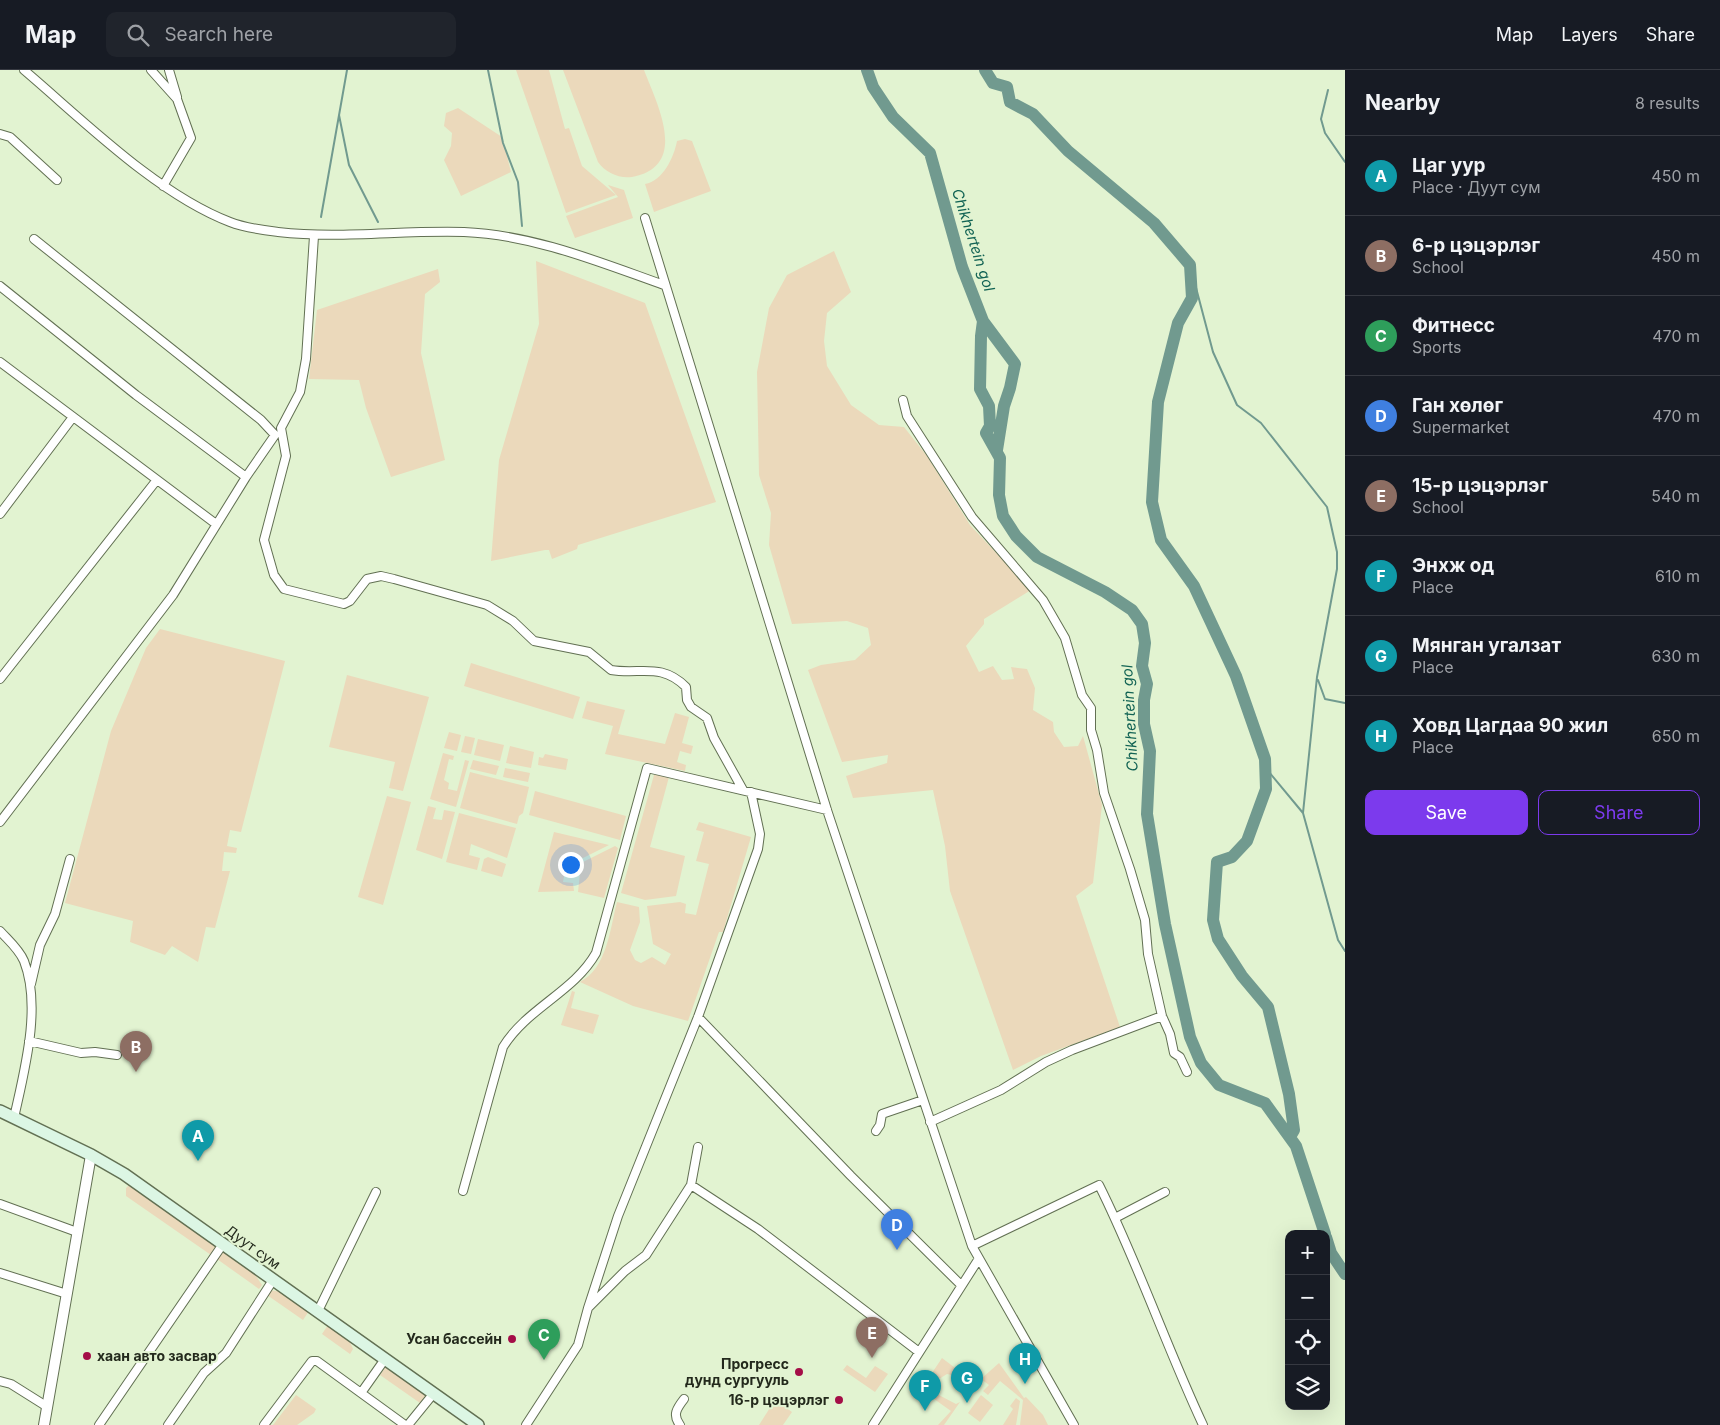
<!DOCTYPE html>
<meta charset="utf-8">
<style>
:root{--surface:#171b24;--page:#20242c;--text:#f1f3f6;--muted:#9ea1a6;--line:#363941;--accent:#7c3aed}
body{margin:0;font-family:Inter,sans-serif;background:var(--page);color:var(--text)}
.controls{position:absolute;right:15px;bottom:15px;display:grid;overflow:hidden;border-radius:10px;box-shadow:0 5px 20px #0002}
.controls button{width:45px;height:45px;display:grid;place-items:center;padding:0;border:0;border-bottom:1px solid var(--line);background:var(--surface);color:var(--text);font:25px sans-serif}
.you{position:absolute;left:570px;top:794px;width:18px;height:18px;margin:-12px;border:4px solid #fff;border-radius:50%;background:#1a73e8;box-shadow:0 0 0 8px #1a73e833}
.badge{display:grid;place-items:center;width:32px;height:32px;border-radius:50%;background:var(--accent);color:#fff;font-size:16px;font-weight:700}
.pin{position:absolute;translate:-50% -41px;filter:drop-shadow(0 1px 2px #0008)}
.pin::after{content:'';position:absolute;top:26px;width:18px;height:15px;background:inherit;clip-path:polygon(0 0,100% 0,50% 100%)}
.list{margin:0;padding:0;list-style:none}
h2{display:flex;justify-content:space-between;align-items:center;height:65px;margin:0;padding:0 20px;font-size:21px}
h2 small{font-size:16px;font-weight:400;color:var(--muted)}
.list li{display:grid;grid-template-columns:32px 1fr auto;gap:15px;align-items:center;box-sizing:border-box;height:80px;padding:0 20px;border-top:1px solid var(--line)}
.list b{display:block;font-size:19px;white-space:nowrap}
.list p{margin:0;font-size:16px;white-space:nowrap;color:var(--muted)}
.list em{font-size:16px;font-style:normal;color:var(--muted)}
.actions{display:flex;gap:10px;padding:15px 20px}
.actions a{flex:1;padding:11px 0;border:1px solid var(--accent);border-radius:10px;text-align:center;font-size:18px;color:var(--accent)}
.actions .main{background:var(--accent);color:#fff}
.icon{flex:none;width:28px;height:28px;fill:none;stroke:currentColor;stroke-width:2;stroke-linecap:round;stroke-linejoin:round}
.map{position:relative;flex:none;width:1345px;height:1355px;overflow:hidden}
header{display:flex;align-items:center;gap:30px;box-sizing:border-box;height:70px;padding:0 25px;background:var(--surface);border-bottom:1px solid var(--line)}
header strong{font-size:24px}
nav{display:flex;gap:28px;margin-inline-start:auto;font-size:18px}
.search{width:350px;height:45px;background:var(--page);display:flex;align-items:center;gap:12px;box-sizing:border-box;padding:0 18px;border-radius:10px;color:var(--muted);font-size:19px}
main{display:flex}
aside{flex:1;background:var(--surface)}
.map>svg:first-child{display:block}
</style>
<header>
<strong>Map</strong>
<div class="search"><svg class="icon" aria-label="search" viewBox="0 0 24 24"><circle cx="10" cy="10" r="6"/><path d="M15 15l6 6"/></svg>Search here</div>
<nav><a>Map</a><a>Layers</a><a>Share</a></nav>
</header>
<main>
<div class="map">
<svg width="1345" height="1355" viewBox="0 0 1345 1355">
<rect width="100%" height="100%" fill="#e2f3d1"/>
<path fill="#ebd9bb" d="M516,0H549L565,59L569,58L582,96L616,125L566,143Z
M563,0H644C657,34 690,96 632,107C619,109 605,102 598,92Z
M458,38L502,67L511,102L461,126L444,90L451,76L452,63L444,56L446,43Z
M685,69L692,71L711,121L654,142L645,114C663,111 674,87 677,71Z
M608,115L624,120L633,148L575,168L566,146L618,127Z
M834,181L851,222L827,243L824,271L827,296L851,335L879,355L904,357L927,386L970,455L1031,520L984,549V554L966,576L979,602L993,596L1002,610L1014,609L1011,597L1027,599L1035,618L1033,640L1053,652L1054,662L1064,677L1078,676L1083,666L1102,735L1093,813L1076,826L1120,957L1041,986L1013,1000L950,821L945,776L933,720L853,728L846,706L887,693L888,685L842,692L808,600L821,595L855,590L871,575L868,558L847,551L792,554L769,475L771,443L759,405L757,302L769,238L787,205Z
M536,191L645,233L716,432L578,475L577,479L552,489L549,480H545L491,491L499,390L539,254Z
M438,199L440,212L425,224L421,283L445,390L391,407L366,338L359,310L309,309L317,240Z
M160,559L285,591L241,762L230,760L227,776L237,778L236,783L224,782L222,801H230L215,858L206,857L198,892L172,876L165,885L130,872L133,851L65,833L111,661L146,578Z
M471,593L580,627L573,649L464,616Z
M347,605L429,627L403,721L389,718L395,692L329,677Z
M587,631L625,640L618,664L665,674L675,643L689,647L682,673L693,676L691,684L680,681L677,692L686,695L685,701L605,684L613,656L582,648Z
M449,662L461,665L457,681L444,678Z
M465,666L475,668L471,684L461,682Z
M478,669L504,675L500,691L474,685Z
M510,676L534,682L531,698L506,693Z
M443,683L454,686L453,690L449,689L444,710L449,713L448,719L457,721L465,690L469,691L456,737L430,729Z
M545,684L568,689L566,700L538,695L539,687L543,688Z
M473,690L499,696L496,705L470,699Z
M505,698L530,703L528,712L503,707Z
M470,702L529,717L523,743L519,746L517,754L460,738Z
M657,704L669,707L650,777L685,786L676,826L645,830L621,823L654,705Z
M535,721L626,746L620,770L529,745Z
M387,726L411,732L383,835L358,827Z
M428,736L436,738L433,749L442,750L444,740L455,742L442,789L416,780Z
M459,743L516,758L507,788L471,774L469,785L480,788L477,800L446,792Z
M699,752L751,767L723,862H719L688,951L633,936L580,912C607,898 610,859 617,832L639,837L640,852L630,880L635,890L641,893L652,887L665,895L671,884L653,874L647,836L680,832L686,834L685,843L696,845L709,794L696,791L704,762L696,760Z
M554,762L609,775L583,788L568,785L563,812L573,813L574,821L538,822Z
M615,776L618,778L604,828L578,822L581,793Z
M488,787L506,794L502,807L481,801L484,789Z
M572,921L575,922L571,938L599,945L593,964L561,955Z
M129,1115L217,1175L211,1185L126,1126V1118Z
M223,1180L252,1200L262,1215L259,1219L217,1189Z
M270,1220L281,1222L309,1241L303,1250L267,1225Z
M328,1255L349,1270L353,1279L350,1284L322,1264Z
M942,1288L975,1313L965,1326L963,1324L969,1315L960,1307L947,1304L934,1312L928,1309Z
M999,1293L1024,1328L1026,1327L1043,1345L1048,1355H1020L1023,1330L1000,1311L988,1325L983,1321L989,1315L981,1309Z
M847,1295L866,1308L875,1296L888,1304L875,1322L843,1300Z
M386,1296L426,1325L420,1333L380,1305Z
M928,1322H933L956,1334L960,1332L944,1355H938L951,1341L927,1324Z
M296,1325L316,1339L314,1343L297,1355H273Z
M981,1325L993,1335L980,1352L968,1343Z
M1016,1328L1020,1331L1016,1355H1003L1013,1339L1010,1336Z
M775,1330L792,1342L783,1355H759Z"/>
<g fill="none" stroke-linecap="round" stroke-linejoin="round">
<path stroke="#719a8f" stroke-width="2" d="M488,0L503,73L518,112L522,156
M1328,20L1321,49L1325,63L1345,92
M339,45L349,95L378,152
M321,147L347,0
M1190,195L1213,282L1237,335L1261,353L1327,437L1337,482V499L1317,607L1303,743
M1318,610L1325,629L1345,633
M1265,689L1269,702L1303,743L1338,870L1345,881"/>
<path stroke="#719a8f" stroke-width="12" d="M867,0L873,17L893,47L930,83L962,197L983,251L981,266L980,319L989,336L990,356L986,363L1000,388L999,425L1003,446L1016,466L1037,487L1105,522L1132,540L1142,554L1145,573L1142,596L1147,614L1144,630V654L1150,681L1147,744L1165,854L1190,967L1201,993L1219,1015L1265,1033L1296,1076L1325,1164
M985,0L993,13L1007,17L1010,32L1033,44L1068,81L1154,153L1190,195L1192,228L1178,253L1158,332L1152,432L1161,470L1194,516L1236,606L1265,689L1266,719L1247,771L1232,787L1217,792L1213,850L1218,869L1242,906L1268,937L1289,1024L1294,1060L1290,1067
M983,251L1015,294L1010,318L1004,336L997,380
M1326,1167L1331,1183L1345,1204"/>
<defs>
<path id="minor" d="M24,0C84,51 157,124 230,152C245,158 262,160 278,162C340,169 402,160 464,162C534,165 599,192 664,215
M151,0L177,29L191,68L163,116
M169,0L177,27
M0,64L10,67L57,110
M645,148L827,740L972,1176L1074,1355
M314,166L306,289L300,322L281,358L286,386L264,470L274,505L284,519L344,534L350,531L367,509L381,506L394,509L487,535L513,551L534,571L589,582L611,600C640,605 661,592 686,617L687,630L691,637L707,648L714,668L743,720
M0,216L136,325L246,407
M0,292L216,454
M903,330L907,346L972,447L1043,530L1065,568L1082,625L1091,638V660L1097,680L1104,723L1130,799L1145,850L1148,884L1162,946L1170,964L1174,983L1180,987L1187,1002
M0,444L73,347
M0,609L156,411
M0,752L173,525L246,407L275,365L261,350L34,169
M0,861C8,870 19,879 24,891C42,937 24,1002 14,1048
M31,914L40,875L55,844L70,789
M698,947L851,1106L960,1214
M29,971L81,983L95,982L117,985
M930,1052L1001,1020L1046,992L1072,980L1162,946
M876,1061L880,1055L882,1044L923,1030
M691,1115L758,1159L919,1282
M463,1121L503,977C527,938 574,922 596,883L647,698L827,740
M0,1134L77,1162
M1115,1148L1165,1122
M972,1176L1099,1115C1138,1193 1166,1276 1203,1355
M0,1203L67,1224
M588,1238L618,1146L698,947L758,779L760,764L751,722
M318,1241L376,1122
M385,1289L361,1323L405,1355
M0,1311L11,1314L46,1336
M99,1355L223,1174
M168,1355L204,1303L226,1283L273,1210
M264,1355L312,1291H317L361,1323
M408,1355L434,1323
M526,1355L578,1275L588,1238L625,1201L646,1185L691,1115L698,1077
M680,1355C672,1345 677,1338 684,1329
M873,1355L978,1190"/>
<path id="tertiary" d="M44,1355L91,1085"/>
<path id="secondary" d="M0,1041L91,1085L124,1104L478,1355"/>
</defs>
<use href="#minor" stroke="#627053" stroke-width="10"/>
<use href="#tertiary" stroke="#627053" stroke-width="12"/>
<use href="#secondary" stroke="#627053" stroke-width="14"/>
<use href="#minor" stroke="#fff" stroke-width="8"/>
<use href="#tertiary" stroke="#fff" stroke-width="10"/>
<use href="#secondary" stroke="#dcf6e4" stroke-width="11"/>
</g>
<g fill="#a40d47" stroke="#e2f3d1" stroke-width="2">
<circle cx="512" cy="1269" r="5"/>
<circle cx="87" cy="1286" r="5"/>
<circle cx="799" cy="1302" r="5"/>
<circle cx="839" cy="1330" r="5"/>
</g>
<g text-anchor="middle" stroke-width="4" stroke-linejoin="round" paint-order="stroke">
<g font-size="14" fill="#23291c" stroke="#e2f3d1">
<text transform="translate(253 1177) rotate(36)" y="5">Дуут сум</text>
</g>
<g font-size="14" font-weight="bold" fill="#23291c" stroke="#e2f3d1" text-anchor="end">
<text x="502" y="1274">Усан бассейн</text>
<text x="97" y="1291" text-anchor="start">хаан авто засвар</text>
<text x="789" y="1299">Прогресс<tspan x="789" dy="16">дунд сургууль</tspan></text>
<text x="829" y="1335">16-р цэцэрлэг</text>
</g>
<g font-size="15" font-style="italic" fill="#126354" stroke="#e2f3d1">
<text transform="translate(973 170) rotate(72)" y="5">Chikhertein gol</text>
<text transform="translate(1130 648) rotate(-93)" y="5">Chikhertein gol</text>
</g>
</g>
</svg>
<div class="controls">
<button>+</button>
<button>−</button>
<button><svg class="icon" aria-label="locate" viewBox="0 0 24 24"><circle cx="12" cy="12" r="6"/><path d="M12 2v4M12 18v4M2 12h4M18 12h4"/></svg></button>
<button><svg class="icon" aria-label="layers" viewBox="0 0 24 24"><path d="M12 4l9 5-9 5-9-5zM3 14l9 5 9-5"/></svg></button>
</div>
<div class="you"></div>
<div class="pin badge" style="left:198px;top:1091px;background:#0f9aa8">A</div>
<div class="pin badge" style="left:136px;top:1002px;background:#8d6e63">B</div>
<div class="pin badge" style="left:544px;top:1290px;background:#2e9e5b">C</div>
<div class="pin badge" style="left:897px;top:1180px;background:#3f7fe0">D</div>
<div class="pin badge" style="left:872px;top:1288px;background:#8d6e63">E</div>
<div class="pin badge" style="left:925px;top:1341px;background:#0f9aa8">F</div>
<div class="pin badge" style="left:967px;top:1333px;background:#0f9aa8">G</div>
<div class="pin badge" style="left:1025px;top:1314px;background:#0f9aa8">H</div>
</div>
<aside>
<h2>Nearby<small>8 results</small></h2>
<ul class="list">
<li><span class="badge" style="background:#0f9aa8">A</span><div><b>Цаг уур</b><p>Place · Дуут сум</p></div><em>450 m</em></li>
<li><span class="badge" style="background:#8d6e63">B</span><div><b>6-р цэцэрлэг</b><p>School</p></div><em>450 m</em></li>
<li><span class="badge" style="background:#2e9e5b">C</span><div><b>Фитнесс</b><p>Sports</p></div><em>470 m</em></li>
<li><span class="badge" style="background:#3f7fe0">D</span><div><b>Ган хөлөг</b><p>Supermarket</p></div><em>470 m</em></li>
<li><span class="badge" style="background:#8d6e63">E</span><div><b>15-р цэцэрлэг</b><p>School</p></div><em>540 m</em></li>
<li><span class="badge" style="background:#0f9aa8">F</span><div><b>Энхж од</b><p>Place</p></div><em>610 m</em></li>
<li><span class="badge" style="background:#0f9aa8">G</span><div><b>Мянган угалзат</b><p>Place</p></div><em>630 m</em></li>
<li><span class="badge" style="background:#0f9aa8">H</span><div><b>Ховд Цагдаа 90 жил</b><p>Place</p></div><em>650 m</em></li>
</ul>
<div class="actions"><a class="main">Save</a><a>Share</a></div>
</aside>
</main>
